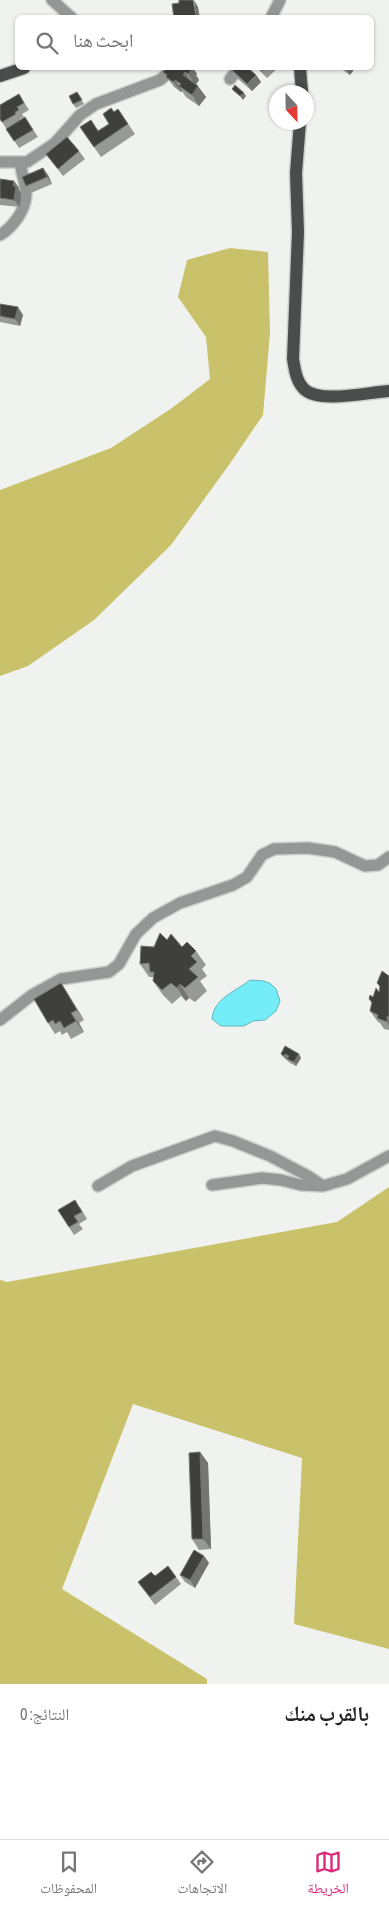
<!DOCTYPE html>
<html lang="ar">
<meta charset="utf-8">
<style>
:root{--surface:#fff;--page:#f6f6f6;--text:#222;--muted:#767676;--line:#e0e0e0;--accent:#db2777}
body{margin:0;font-family:"Asap Condensed","Noto Naskh Arabic",sans-serif;background:var(--page);color:var(--text);direction:rtl}
.compass{position:absolute;left:269px;top:85px;width:45px;height:45px;border-radius:50%;background:var(--surface);box-shadow:0 1px 4px #0004;rotate:158deg}
.list{margin:0;padding:0;list-style:none}
h2{display:flex;justify-content:space-between;align-items:center;height:65px;margin:0;padding:0 20px;font-size:21px}
h2 small{font-size:16px;font-weight:400;color:var(--muted)}
.icon{flex:none;width:28px;height:28px;fill:none;stroke:currentColor;stroke-width:2;stroke-linecap:round;stroke-linejoin:round}
.map{position:relative;flex:none;width:389px;height:1684px;overflow:hidden;direction:ltr}
.search{position:absolute;background:var(--surface);box-shadow:0 1px 4px #0004;left:15px;right:15px;top:15px;height:55px;display:flex;align-items:center;gap:12px;box-sizing:border-box;padding:0 18px;border-radius:8px;color:var(--muted);font-size:19px}
.sheet{height:155px;background:var(--surface)}
nav{display:flex;justify-content:space-around;align-items:center;box-sizing:border-box;height:70px;border-top:1px solid var(--line);background:var(--surface);font-size:14px;color:var(--muted)}
nav a{display:grid;justify-items:center;gap:2px}
nav .on{color:var(--accent)}
.map>svg:first-child{display:block}
</style>
<div class="map">
<svg width="389" height="1684" viewBox="0 0 389 1684">
<rect width="100%" height="100%" fill="#eff2ef"/>
<path fill="#cac16b" d="M230,248L268,252L270,333L263,415L231,462L171,545L94,620L28,666L0,676V490L111,448L172,408L210,379L206,337L178,297L187,260Z
M389,1187V1649L294,1624L302,1458L133,1404L62,1589L207,1679V1684H0V1280L7,1282L337,1222Z"/>
<path fill="#75edf8" stroke="#60b5bc" d="M250,980L264,981L271,984L276,989L280,1001L276,1011L265,1020L253,1021L244,1026H221L212,1019C214,998 235,992 250,980Z"/>
<g fill="none" stroke-linecap="round" stroke-linejoin="round">
<defs>
<path id="minor" d="M52,0L72,18
M271,18L280,0
M230,79L239,68
M0,162H27L55,143L80,115L96,104L160,80L174,68
M0,235C12,228 25,211 26,196C26,185 22,174 20,163
M0,1020L32,995L61,979L109,972L119,964L136,934L153,918L180,903L233,885L247,877L262,855L274,849L308,848L335,852L365,866L378,865L389,857
M212,1185L262,1178L281,1180L301,1185L323,1186
M98,1186L132,1166L215,1136L233,1141L270,1156L308,1176L323,1186L347,1179L389,1156"/>
<path id="major" d="M300,68L302,92
M0,76L24,68
M300,122L296,173L298,232L293,359C295,370 296,381 304,389C319,404 369,392 389,391"/>
</defs>
<use href="#minor" stroke="#cdcfcd" stroke-width="14"/>
<use href="#major" stroke="#cdcfcd" stroke-width="15"/>
<use href="#minor" stroke="#959696" stroke-width="11"/>
<use href="#major" stroke="#4b4d4d" stroke-width="12"/>
</g>
<path fill="#979996" d="M166,68H193L197,74L196,75L199,80L196,85L206,97L199,106L186,97L182,91L181,92L174,87L163,72Z
M257,68H278L267,78Z
M340,68H355L350,75Z
M232,70L256,75L261,82L252,91L237,78Z
M77,92L84,104L76,108L73,104Z
M19,94L29,110L22,114L24,117L20,119L30,125L38,137L19,148L0,119Z
M118,109L135,134L101,157L80,127L98,131L109,124L114,112Z
M79,151L85,159L63,176L46,154Z
M43,168L48,175L52,184L31,193L26,186Z
M0,179L14,181L19,188V190L21,193L20,207L0,205Z
M0,304L23,315L20,326L0,322Z
M167,940L182,947L196,951L206,965L202,969L207,976L200,981L207,991L195,1002L189,998L186,1001L181,996L172,1004L163,995L153,981L154,977H149L140,964L154,947Z
M389,975V1030L384,1029L380,1023L378,1022L370,1011L372,1004L369,999L373,997L379,992L380,988L377,983Z
M61,983L68,994L84,1020L79,1023L84,1032L71,1039L67,1032L62,1035L60,1031L55,1034L48,1023Z
M285,1046L301,1058L296,1066L290,1063L287,1060L284,1058L281,1054Z
M80,1207L87,1219L79,1224L83,1229L74,1235L58,1210Z
M200,1452L208,1463L211,1549L199,1550L192,1539Z
M204,1556L209,1563L195,1588L185,1582L180,1575Z
M176,1577L181,1584L155,1605L138,1582Z"/>
<path fill="#747573" d="M194,0L198,7L200,18H197L196,16Z
M189,68H193L197,74L196,75L199,80L195,85L188,74Z
M345,68H355L350,75Z
M185,72L192,83L183,75Z
M256,75L261,82L252,91L247,84Z
M175,80L182,91L181,92L173,82Z
M198,86L206,97L199,106L192,95Z
M244,93L246,96L243,100L240,96Z
M43,168L48,175L52,184L47,177Z
M14,181L19,188V190L21,193L20,207L14,200L13,186Z
M18,307L23,315L20,326L15,319Z
M61,983L68,994L84,1020L77,1010Z
M180,984L189,998L186,1001L177,988Z
M71,1013L79,1023L84,1032L76,1021Z
M387,1016L389,1019V1025L387,1022Z
M285,1054L288,1058L287,1060L284,1056Z
M299,1054L301,1058L296,1066L294,1062Z
M200,1452L208,1463L211,1549L203,1539Z
M204,1556L209,1563L195,1588L190,1580Z"/>
<path fill="#3f403e" stroke="#747573" d="M179,0H193L196,16H192V18H174L172,4L179,3Z
M166,68H190L192,69L188,74L185,72L183,75L198,86L192,95L179,86L181,84L175,80L173,82L166,77L167,75L163,72Z
M234,68H248L256,75L247,84L232,70Z
M259,68H265L262,71Z
M235,85L244,93L240,96L232,89Z
M77,92L82,100L73,104L69,96Z
M19,94L24,103L17,107L19,110L15,112L16,114L2,122L0,119V105Z
M111,108L114,112L118,109L128,124L94,147L80,127L91,120L98,131L109,124L103,114Z
M25,117L33,130L14,141L6,129Z
M67,137L79,151L58,169L46,154Z
M43,168L47,177L26,186L22,177Z
M0,179L14,181L13,186H16L14,200L0,198Z
M0,304L18,307L15,319L0,316Z
M160,933L167,940L171,934L182,947L187,942L196,951L191,956L197,962L189,969L198,977L185,988L180,984L177,988L171,983L162,990L153,981L154,972H150L149,963L140,964L141,946L154,947Z
M382,971L389,976V975V1017L387,1016V1022L377,1018L378,1015L370,1011L372,1002L369,999L370,995L373,997L376,988L379,992L380,986L377,983Z
M61,983L77,1010L71,1013L76,1021L64,1028L60,1021L55,1024L53,1020L48,1023L34,999Z
M285,1046L299,1054L294,1062L287,1059L289,1056L285,1054L284,1056L281,1054Z
M75,1200L82,1212L74,1216L78,1222L69,1227L58,1210Z
M200,1452L203,1539H192L189,1453Z
M194,1550L204,1556L190,1580L180,1575Z
M168,1566L176,1577L150,1597L138,1582L151,1572L155,1576Z"/>
</svg>
<svg class="compass" viewBox="-18 -18 36 36"><path d="M0-13l5 13h-10z" fill="#e53935"/><path d="M0 13l5-13h-10z" fill="#767676"/></svg>
<div class="search"><svg class="icon" aria-label="search" viewBox="0 0 24 24"><circle cx="10" cy="10" r="6"/><path d="M15 15l6 6"/></svg>ابحث هنا</div>
</div>
<section class="sheet">
<h2>بالقرب منك<small>النتائج: 0</small></h2>
<ul class="list">
</ul>
</section>
<nav>
<a class="on"><svg class="icon" aria-label="map" viewBox="0 0 24 24"><path d="M3 6l6-2 6 2 6-2v14l-6 2-6-2-6 2zM9 4v14M15 6v14"/></svg>الخريطة</a>
<a><svg class="icon" aria-label="directions" viewBox="0 0 24 24"><path d="M12 3l9 9-9 9-9-9zM9 14v-3h6M13 9l2 2-2 2"/></svg>الاتجاهات</a>
<a><svg class="icon" aria-label="saved" viewBox="0 0 24 24"><path d="M7 4h10v16l-5-4-5 4z"/></svg>المحفوظات</a>
</nav>
